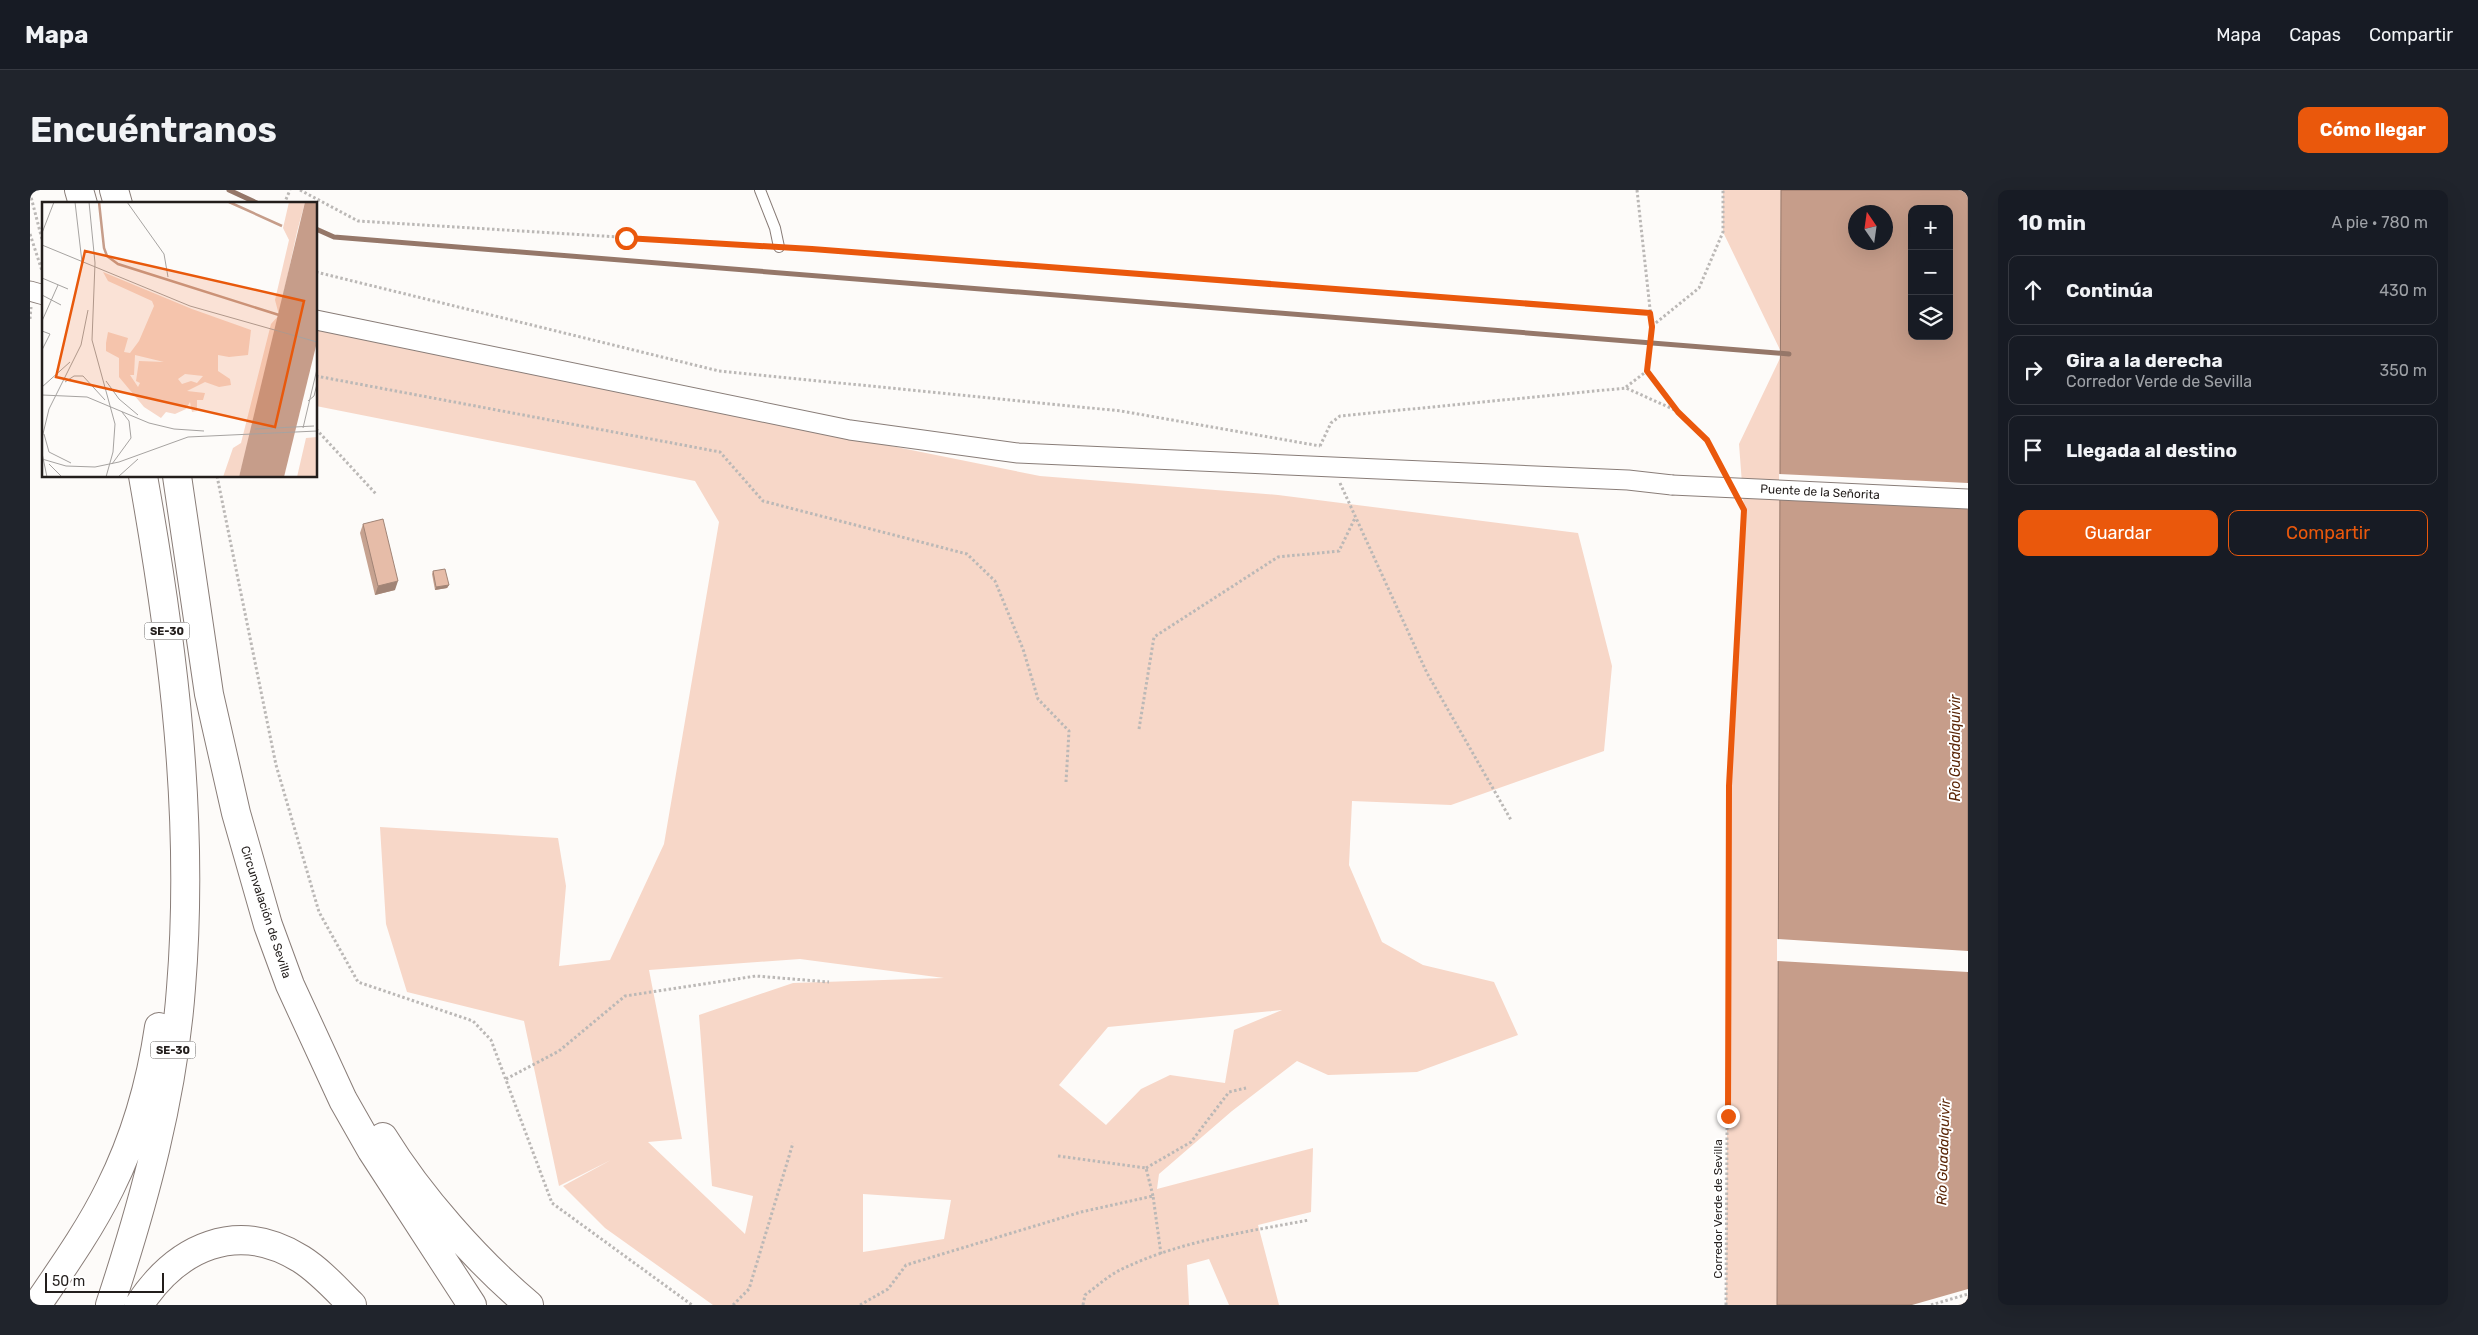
<!DOCTYPE html>
<html lang="es">
<meta charset="utf-8">
<style>
:root{--surface:#171b24;--page:#20242c;--text:#f1f3f6;--muted:#9ea1a6;--line:#363941;--accent:#ea580c}
body{margin:0;font-family:Rubik,sans-serif;background:var(--page);color:var(--text)}
.controls{position:absolute;right:15px;top:15px;display:grid;overflow:hidden;border-radius:10px;box-shadow:0 5px 20px #0002}
.controls button{width:45px;height:45px;display:grid;place-items:center;padding:0;border:0;border-bottom:1px solid var(--line);background:var(--surface);color:var(--text);font:25px sans-serif}
.compass{position:absolute;left:1818px;top:15px;width:45px;height:45px;border-radius:50%;background:var(--surface);box-shadow:0 5px 20px #0002;rotate:347deg}
.scale{position:absolute;left:15px;bottom:12px;width:119px;box-sizing:border-box;padding-left:5px;border:2px solid #231e1c;border-top:0;font-size:14px;line-height:18px;white-space:nowrap;color:#231e1c;-webkit-text-stroke:4px #fff;paint-order:stroke}
.stop{position:absolute;width:15px;height:15px;margin:-11px;border:4px solid #ea580c;border-radius:50%;background:#fff}
.stop.end{background:#ea580c;border-color:#fff;box-shadow:0 1px 5px #0008}
.list{margin:0;padding:0;list-style:none}
h2{display:flex;justify-content:space-between;align-items:center;height:65px;margin:0;padding:0 20px;font-size:21px}
h2 small{font-size:16px;font-weight:400;color:var(--muted)}
.list li{display:grid;grid-template-columns:32px 1fr auto;gap:15px;align-items:center;box-sizing:border-box;height:70px;margin:0 10px 10px;padding:0 10px;border:1px solid var(--line);border-radius:10px}
.list b{display:block;font-size:19px;white-space:nowrap}
.list p{margin:0;font-size:16px;white-space:nowrap;color:var(--muted)}
.list em{font-size:16px;font-style:normal;color:var(--muted)}
.actions{display:flex;gap:10px;padding:15px 20px}
.actions a{flex:1;padding:11px 0;border:1px solid var(--accent);border-radius:10px;text-align:center;font-size:18px;color:var(--accent)}
.actions .main{background:var(--accent);color:#fff}
.icon{flex:none;width:28px;height:28px;fill:none;stroke:currentColor;stroke-width:2;stroke-linecap:round;stroke-linejoin:round}
.map{position:relative;flex:none;width:1938px;height:1115px;overflow:hidden;border-radius:10px}
header{display:flex;align-items:center;gap:30px;box-sizing:border-box;height:70px;padding:0 25px;background:var(--surface);border-bottom:1px solid var(--line)}
header strong{font-size:24px}
nav{display:flex;gap:28px;margin-inline-start:auto;font-size:18px}
.intro{display:flex;align-items:center;justify-content:space-between;box-sizing:border-box;height:120px;padding:0 30px}
h1{margin:0;font-size:35px}
.button{padding:12px 22px;border-radius:10px;background:var(--accent);color:#fff;font-size:18px;font-weight:700}
main{display:flex;gap:30px;padding:0 30px}
aside{flex:1;background:var(--surface);border-radius:10px;box-shadow:0 5px 20px #0002}
.map>svg:first-child{display:block}
</style>
<header>
<strong>Mapa</strong>
<nav><a>Mapa</a><a>Capas</a><a>Compartir</a></nav>
</header>
<div class="intro"><h1>Encuéntranos</h1><a class="button">Cómo llegar</a></div>
<main>
<div class="map">
<svg width="1938" height="1115" viewBox="0 0 1938 1115">
<rect width="100%" height="100%" fill="#fdfbf9"/>
<path fill="#f7d7c8" fill-rule="evenodd" d="M1693,0H1751L1747,1115H1696L1699,596L1714,320L1709,254L1752,164L1693,42Z
M286,140L1010,286L1248,305L1548,343L1582,476L1574,561L1421,615L1322,611L1319,675L1352,752L1393,775L1464,792L1488,845L1387,882L1298,885L1267,871L1202,921L1129,984L1127,999L1283,958L1281,1022L1228,1035L1249,1115H1199L1179,1069L1157,1075L1159,1115H683L575,1038L533,996L581,970L529,996L494,831L377,802L356,734L350,637L528,648L536,696L529,776L580,770L634,654L689,332L665,291L286,216ZM770,769L914,788L763,793L669,825L682,996L723,1006L715,1044L618,952L652,949L619,780ZM1252,820L1204,840L1195,893L1140,885L1111,899L1076,935L1029,895L1078,837ZM833,1004L921,1010L914,1049L833,1062Z"/>
<path fill="#c69d8a" stroke="#957769" fill-rule="evenodd" d="M1751,0H1938V1115H1747ZM1882,19H1919V146H1882ZM1826,22H1856V52H1826Z"/>
<path fill="#fdfbf9" d="M1749,284L1938,293V318L1749,309Z
M1747,749L1938,761V782L1747,771Z
M1938,1099V1115H1882Z"/>
<g fill="none" stroke-linecap="round" stroke-linejoin="round">
<path stroke="#957769" stroke-width="5" d="M199,0L229,14
M286,39L304,47L1759,164"/>
<defs>
<path id="lane" d="M730,0L745,38L749,57"/>
<path id="street" d="M0,101L14,105
M286,130L820,240L988,263L1598,290L1642,295"/>
<path id="highway" d="M49,0L53,14
M84,0L88,14
M147,286L179,504L206,623L238,735L260,795L313,910L342,961L442,1115
M353,947C390,1007 446,1070 499,1115
M7,1115C33,1077 60,1039 80,998C105,948 121,892 129,837
M80,1115C114,1012 143,907 151,798C165,627 143,455 113,286
M109,1115C147,1057 207,1029 271,1069C290,1081 306,1099 322,1115"/>
</defs>
<use href="#lane" stroke="#897d78" stroke-width="12"/>
<use href="#street" stroke="#897d78" stroke-width="21"/>
<use href="#highway" stroke="#897d78" stroke-width="30"/>
<path stroke="#bbb8b6" stroke-width="3" stroke-dasharray="2.5 2.5" stroke-linecap="butt" d="M270,0L328,31L736,56
M1607,0L1622,137L1617,181L1648,222L1677,250L1694,282
M0,3L14,57
M254,14L260,0
M0,44L14,87
M760,58L1620,123
M286,82L689,181L1091,221L1290,256
M0,129L1,117
M1622,136L1669,98L1693,42V0
M286,186L690,262L733,311L937,364L965,391L993,459L1008,509L1039,541L1036,592
M1596,197L1617,181
M286,239L346,304
M1290,256L1301,233L1310,226L1596,198L1645,220
M187,286L246,575L289,722L328,792L443,831L461,850L522,1013L662,1115
M1310,293L1397,483L1481,630
M1109,539L1124,447L1248,367L1309,361L1325,328
M476,889L529,861L595,806L726,786L799,792
M1028,966L1116,978L1123,1006
M1116,978L1161,952L1199,902L1216,898
M703,1115L719,1099L763,953
M830,1115L858,1099L876,1075L1051,1022L1123,1006L1131,1064
M1053,1115L1055,1105C1066,1097 1078,1086 1090,1080C1149,1051 1216,1042 1279,1030
M1696,1115L1699,596L1714,320L1711,314
M1901,1115L1938,1104"/>
<use href="#lane" stroke="#fff" stroke-width="10"/>
<use href="#street" stroke="#fff" stroke-width="19"/>
<use href="#highway" stroke="#fff" stroke-width="28"/>
<defs>
<path id="street-bridge" d="M1642,295L1938,309"/>
</defs>
<use href="#street-bridge" stroke="#897d78" stroke-width="21" stroke-linecap="butt"/>
<use href="#street-bridge" stroke="#fff" stroke-width="19"/>
</g>
<path fill="#c6a290" d="M333,334L365,400L345,405L330,343Z
M403,381L419,395L417,398L405,400L402,384Z"/>
<path fill="#a18476" d="M368,391L365,400L345,405L348,396Z
M419,395L417,398L405,400L406,397Z"/>
<path fill="#e6bca8" stroke="#a18476" d="M353,329L368,391L348,396L333,334Z
M415,379L419,395L406,397L403,381Z"/>
<g fill="none" stroke-linecap="round" stroke-linejoin="round">
<path stroke="#ea580c" stroke-width="6" d="M596,48L782,59L1620,123L1622,137L1617,181L1648,222L1677,250L1714,320L1699,596L1698,926"/>
</g>
<g text-anchor="middle" stroke-width="4" stroke-linejoin="round" paint-order="stroke">
<g fill="#fff" stroke="#656260" stroke-width="1">
<rect x="114.5" y="432.5" width="45" height="17" rx="4"/>
<rect x="120.5" y="851.5" width="45" height="17" rx="4"/>
</g>
<g font-size="11" font-weight="bold" fill="#231e1c">
<text x="137" y="445">SE-30</text>
<text x="143" y="864">SE-30</text>
</g>
<g font-size="12" fill="#231e1c" stroke="#fff">
<text transform="translate(1790 302) rotate(3)" y="4">Puente de la Señorita</text>
<text transform="translate(236 722) rotate(72)" y="4">Circunvalación de Sevilla</text>
<text transform="translate(1688 1019) rotate(-90)" y="4">Corredor Verde de Sevilla</text>
</g>
<g font-size="14" font-style="italic" fill="#5b2708" stroke="#fff">
<text transform="translate(1925 558) rotate(-90)" y="5">Río Guadalquivir</text>
<text transform="translate(1913 962) rotate(-88)" y="5">Río Guadalquivir</text>
</g>
</g>
<g transform="translate(12 12)">
<rect width="275" height="275" fill="#fdfbf9"/>
<path d="M247,0H263L255,30L237,113L204,250L197,275H181L191,246L199,241L229,122L237,113L233,98L247,38L241,26ZM61,70L150,107L209,128L206,153L187,155L176,153V169L188,177L189,183L177,185L163,180L145,189L163,191L161,198H155V209L150,210L148,200L144,207L133,212L124,210L119,216L102,205L77,175V156L64,149V141L66,130L86,136L82,150L88,151L97,139L112,104L110,99L66,79ZM93,153L122,160L97,159L94,179L98,181L96,185L88,173H92ZM143,172L161,174L155,181L149,179L140,182L136,177ZM275,235V275H255L264,236Z" fill="#f7d7c8" fill-rule="evenodd"/>
<path d="M263,0H275V140L242,275H197Z" fill="#c69d8a"/>
<path fill="none" stroke="#c69d8a" stroke-width="2.5" d="M57,0L62,46L65,54L76,62L237,113M187,0L240,24"/>
<path fill="none" stroke="#a6a3a1" stroke-width="1" d="M33,0L40,60M47,0L53,61L50,138L73,222L71,250L64,275M85,0L122,52L126,75M0,31L12,0M0,43L148,104L275,140M0,76L26,87M0,93L19,103M0,119L16,83M0,129L8,132L0,148M64,179L77,197L96,213M23,180L32,174H41L63,198M0,185L28,160M0,193L45,195L107,221L132,227L162,229M266,199L272,194L275,182M261,226L275,167M213,227L272,224M2,232L7,250L29,261M0,236L7,207L39,143L46,108M0,251L5,275M0,257L24,264L53,265L77,260L146,235L275,229M7,262L20,275M70,262L89,236L87,219L80,210M76,275L96,257"/>
<path fill="#e8590c" fill-opacity="0.15" stroke="#e8590c" stroke-width="2.5" d="M43,49L262,99L233,225L14,175Z"/>
<rect width="275" height="275" fill="none" stroke="#231e1c" stroke-width="2.5"/>
</g>
</svg>
<div class="controls">
<button>+</button>
<button>−</button>
<button><svg class="icon" aria-label="layers" viewBox="0 0 24 24"><path d="M12 4l9 5-9 5-9-5zM3 14l9 5 9-5"/></svg></button>
</div>
<svg class="compass" viewBox="-18 -18 36 36"><path d="M0-13l5 13h-10z" fill="#e53935"/><path d="M0 13l5-13h-10z" fill="#9ea1a6"/></svg>
<div class="scale">50 m</div>
<div class="stop" style="left:596px;top:48px"></div>
<div class="stop end" style="left:1698px;top:926px"></div>
</div>
<aside>
<h2>10 min<small>A pie · 780 m</small></h2>
<ul class="list">
<li><svg class="icon" aria-label="ahead" viewBox="0 0 24 24"><path d="M12 20V5M6 11l6-6 6 6"/></svg><div><b>Continúa</b></div><em>430 m</em></li>
<li><svg class="icon" aria-label="right" viewBox="0 0 24 24"><path d="M7 20v-9h11M14 6l5 5-5 5"/></svg><div><b>Gira a la derecha</b><p>Corredor Verde de Sevilla</p></div><em>350 m</em></li>
<li><svg class="icon" aria-label="arrive" viewBox="0 0 24 24"><path d="M6 21V4h12l-3 4 3 4H6"/></svg><div><b>Llegada al destino</b></div></li>
</ul>
<div class="actions"><a class="main">Guardar</a><a>Compartir</a></div>
</aside>
</main>
